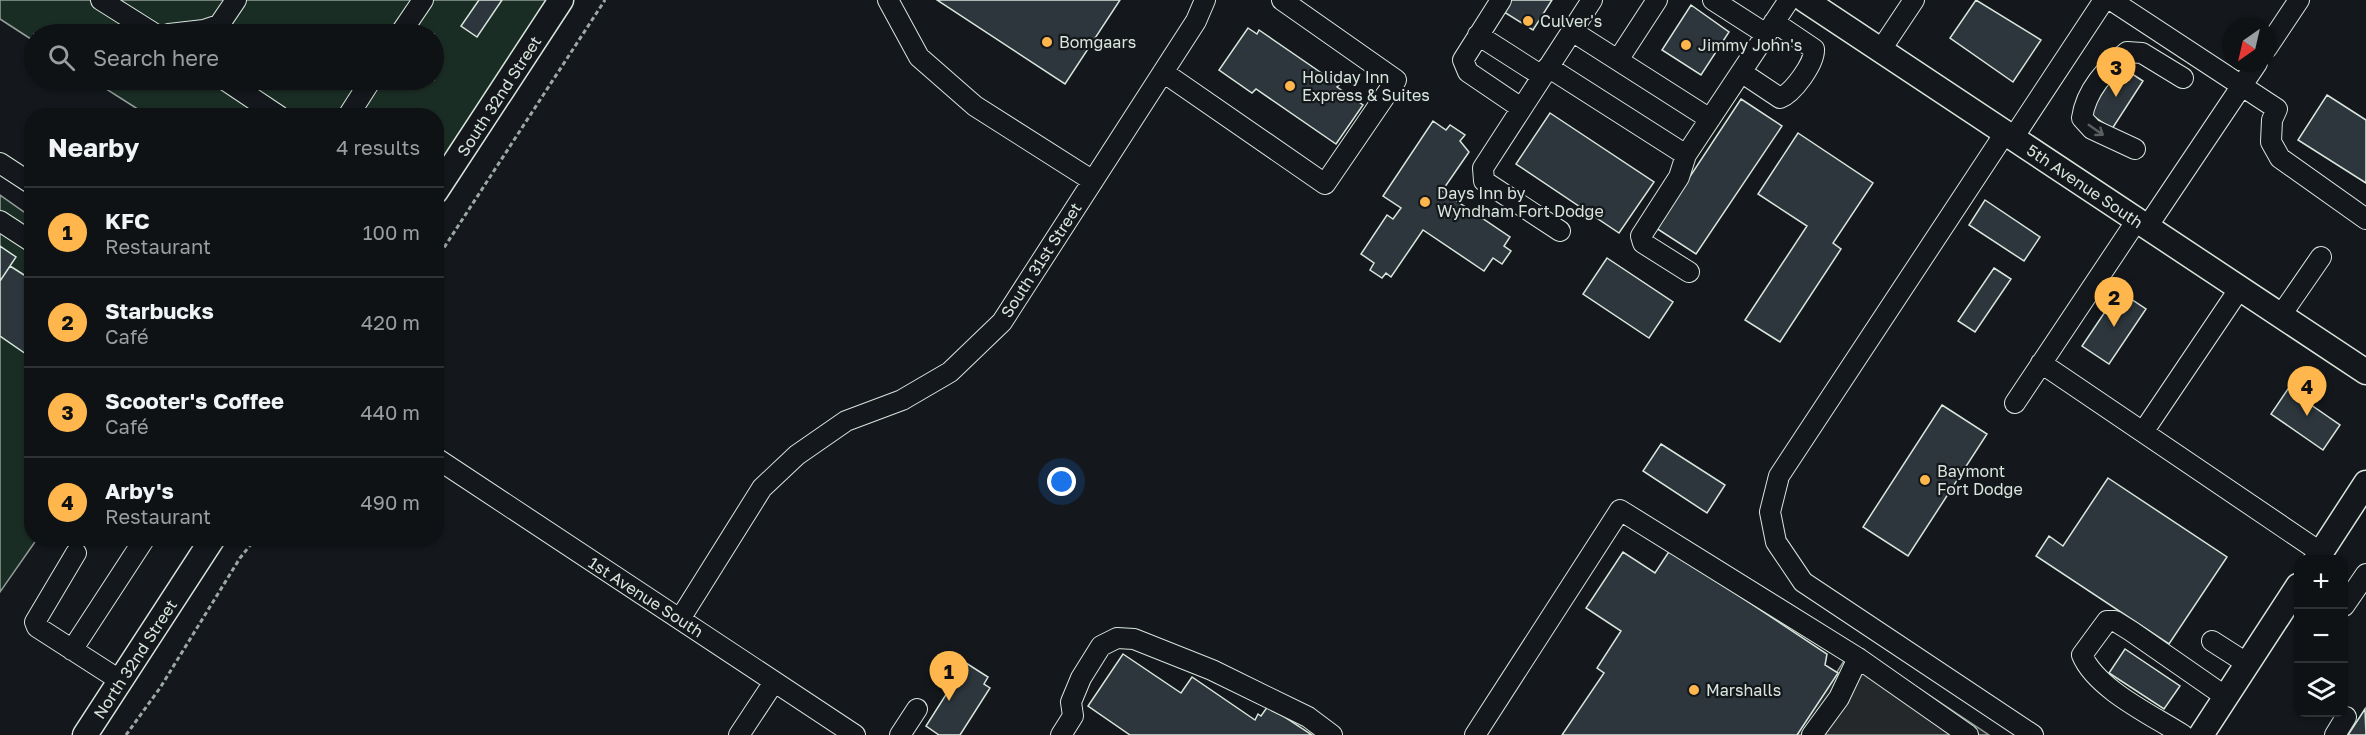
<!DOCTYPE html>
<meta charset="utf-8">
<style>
:root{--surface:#0f1215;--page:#181b1e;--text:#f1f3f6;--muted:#9b9ea0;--line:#2f3234;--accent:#ffb74d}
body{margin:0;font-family:"Golos Text",sans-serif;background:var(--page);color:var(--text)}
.controls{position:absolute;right:18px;bottom:18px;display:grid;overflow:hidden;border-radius:12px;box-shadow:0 2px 4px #0004}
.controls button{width:54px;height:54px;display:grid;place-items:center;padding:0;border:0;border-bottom:2px solid var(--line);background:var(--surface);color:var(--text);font:30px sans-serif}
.compass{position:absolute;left:2222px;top:18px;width:54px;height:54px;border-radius:50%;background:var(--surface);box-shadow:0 2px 4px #0004;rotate:214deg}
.you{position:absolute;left:1062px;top:482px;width:21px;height:21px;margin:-15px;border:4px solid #fff;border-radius:50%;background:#1a73e8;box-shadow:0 0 0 9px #1a73e833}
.badge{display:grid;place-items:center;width:39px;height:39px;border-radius:50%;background:var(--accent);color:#111;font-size:20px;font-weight:700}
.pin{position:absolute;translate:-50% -50px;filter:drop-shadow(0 2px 3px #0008)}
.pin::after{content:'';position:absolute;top:32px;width:21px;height:18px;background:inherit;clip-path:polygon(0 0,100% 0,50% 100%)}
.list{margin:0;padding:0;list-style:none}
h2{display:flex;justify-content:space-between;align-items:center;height:78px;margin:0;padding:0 24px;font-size:26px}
h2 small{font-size:20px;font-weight:400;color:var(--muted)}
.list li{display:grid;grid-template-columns:39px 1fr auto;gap:18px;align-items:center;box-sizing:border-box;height:90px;padding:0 24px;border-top:2px solid var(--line)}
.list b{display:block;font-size:22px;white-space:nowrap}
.list p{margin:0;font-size:20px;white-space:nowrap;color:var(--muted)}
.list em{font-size:20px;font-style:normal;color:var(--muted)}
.icon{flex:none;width:33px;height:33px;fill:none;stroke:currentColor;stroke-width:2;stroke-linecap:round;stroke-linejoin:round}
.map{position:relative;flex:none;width:2366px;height:735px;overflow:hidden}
.search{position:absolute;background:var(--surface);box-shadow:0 2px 4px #0004;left:24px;top:24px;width:420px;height:66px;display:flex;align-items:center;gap:15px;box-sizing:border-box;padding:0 21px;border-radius:33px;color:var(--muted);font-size:22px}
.panel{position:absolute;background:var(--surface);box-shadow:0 2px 4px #0004;left:24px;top:108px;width:420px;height:438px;border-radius:24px}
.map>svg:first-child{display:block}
</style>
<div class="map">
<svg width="2366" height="735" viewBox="0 0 2366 735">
<rect width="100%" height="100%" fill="#14181c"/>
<path fill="#1a2d24" stroke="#939e99" stroke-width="1.5" d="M0,0H561L437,191L436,116L147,115L92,80H434V34H34V41L0,19Z
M0,195L31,217L32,538L37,539L0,592Z"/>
<path fill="#24282b" stroke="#939e99" stroke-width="1.5" d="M1854,645L1989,735H1797Z"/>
<path fill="#2c363c" stroke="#d8e6dc" stroke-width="1.5" d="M479,0H502L477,37L461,26Z
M937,0H1120L1065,84Z
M1511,0H1552L1533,30L1504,12Z
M1976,0L2041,40L2013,82L1950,38Z
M1691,5L1729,32L1701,75L1662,50Z
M1248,28L1257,34L1259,30L1339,85L1337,87L1363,105L1336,144L1256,89L1252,93L1219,70Z
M2120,66L2143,81L2112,129L2089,113Z
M2327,95L2366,120V183L2298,140Z
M1741,99L1782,126L1696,254L1656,228Z
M1550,113L1654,182L1619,233L1516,164Z
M1433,121L1446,130L1450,125L1465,135L1460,141L1469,152L1442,191L1510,237L1504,246L1511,251L1502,264L1493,258L1484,271L1423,230L1391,277L1386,273L1382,278L1370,270L1374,263L1361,254L1387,215L1393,219L1401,208L1383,196Z
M1798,133L1873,183L1833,243L1841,249L1780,342L1745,320L1807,226L1758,194Z
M1985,200L2040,237L2024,261L1969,225Z
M0,246L16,257L0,281Z
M1607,258L1673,302L1649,338L1583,294Z
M10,266L32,280V353L28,351L26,354L0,336V281Z
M1994,268L2011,279L1975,332L1958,321Z
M2119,291L2146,309L2109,364L2082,346Z
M2288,389L2340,425L2323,450L2271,414Z
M1942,405L1987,434L1908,556L1863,527Z
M1661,444L1725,485L1707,513L1643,471Z
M2108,478L2227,557L2169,644L2036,556L2049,536L2063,546Z
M1670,550L1827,654L1825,665L1838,673L1797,735H1562L1604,673L1597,668L1621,631L1586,608L1623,552L1655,573Z
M2125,649L2180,686L2164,709L2109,673Z
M1123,654L1181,693L1192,677L1255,720L1258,714L1261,716L1268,706L1312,735H1130L1088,706Z
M966,663L988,677L984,684L990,688L960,735H939L926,726Z
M2365,709L2366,735H2348Z"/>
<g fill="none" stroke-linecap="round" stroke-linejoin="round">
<defs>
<path id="minor" d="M101,0L155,34
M888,0L919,57L975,106L1093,181
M1501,0L1463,60L1468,72L1521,108
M1713,0L1766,34
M2111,0L2277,109L2272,120L2271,142L2280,158L2366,219
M1572,31L1710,119
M169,34L204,30L219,25
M213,34L236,0
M400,34L423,0
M1478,35L1542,76
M2267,48L2299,0
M1880,51L1914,0
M1618,60L1657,0
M1548,67L1686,155L1789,0
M1163,72L1325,184L1396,80L1282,0
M1741,72L1780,98C1793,93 1815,63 1814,49L1774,22
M225,80L279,116
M348,116L371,80
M2005,133L1779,476L1770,512L1776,542L1803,582L2033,735
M2013,138L2104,0
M2135,149L2092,129L2082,118C2086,90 2106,69 2127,52L2142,53L2183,78
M1686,155L1679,177L1641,236L1643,243L1689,272
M0,163L32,184
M0,221L32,242
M2147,227L2257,63
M1560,231L1484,181L1483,168L1592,0
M2281,315L2321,257
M2041,363L2320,552
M2015,403L2137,220
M2143,432L2240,288
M436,458L855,735
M76,553L35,622L37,627L121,681
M2344,606L2366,574
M680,619L762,488L797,455L846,421L902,400L950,372L1002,322L1196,21L1205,0
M2212,641L2248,664
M72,650L145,538
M739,735L774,682
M900,735L917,709
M1061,735L1073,716L1071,702L1081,678L1101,646L1117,638L1134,639L1212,670L1308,717L1332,735
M1475,735L1620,510L1858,658L1968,735
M1812,735L1839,698L1858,658
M2183,735C2152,715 2096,689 2082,655L2107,621H2115L2131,631L2226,697
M2335,735L2346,717"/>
<path id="major" d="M1805,0L2366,372
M436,191L561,0
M2316,560L2366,483
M85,735L213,538
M2201,735L2298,586"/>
</defs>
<use href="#minor" stroke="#d8e6dc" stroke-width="22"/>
<use href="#major" stroke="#d8e6dc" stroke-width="27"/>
<path stroke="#9da8a2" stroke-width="3" stroke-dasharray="4.5 3" stroke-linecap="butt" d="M436,260L605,0
M126,735L160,688L240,558L256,538"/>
<use href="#minor" stroke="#14181c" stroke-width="20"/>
<use href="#major" stroke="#14181c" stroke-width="24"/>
</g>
<defs><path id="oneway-shaft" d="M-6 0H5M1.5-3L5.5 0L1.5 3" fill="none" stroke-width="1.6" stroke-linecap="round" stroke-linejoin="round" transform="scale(1.5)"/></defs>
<use stroke="#59605f" href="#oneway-shaft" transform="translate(2096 130) rotate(35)"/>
<g fill="#ffb74d" stroke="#14181c" stroke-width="2">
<circle cx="1528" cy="21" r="6"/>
<circle cx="1047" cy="42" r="6"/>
<circle cx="1686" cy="45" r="6"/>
<circle cx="1290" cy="86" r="6"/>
<circle cx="1425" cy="202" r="6"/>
<circle cx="1925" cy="480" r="6"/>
<circle cx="1694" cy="690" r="6"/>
</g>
<g text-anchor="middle" stroke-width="4.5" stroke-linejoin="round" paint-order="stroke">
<g font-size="16" fill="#d8e6dc" stroke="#14181c" text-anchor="start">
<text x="1540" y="27">Culver's</text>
<text x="1059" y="48">Bomgaars</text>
<text x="1698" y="51">Jimmy John's</text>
<text x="1302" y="83">Holiday Inn<tspan x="1302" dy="18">Express &amp; Suites</tspan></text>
<text x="1437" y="199">Days Inn by<tspan x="1437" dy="18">Wyndham Fort Dodge</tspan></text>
<text x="1937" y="477">Baymont<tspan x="1937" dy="18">Fort Dodge</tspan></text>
<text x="1706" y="696">Marshalls</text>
</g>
<g font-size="16" fill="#d8e6dc" stroke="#14181c">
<text transform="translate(499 96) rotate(-57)" y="6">South 32nd Street</text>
<text transform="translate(2085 186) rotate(34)" y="6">5th Avenue South</text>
<text transform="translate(1041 260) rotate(-57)" y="6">South 31st Street</text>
<text transform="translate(646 597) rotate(33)" y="6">1st Avenue South</text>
<text transform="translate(135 659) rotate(-57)" y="6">North 32nd Street</text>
</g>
</g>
</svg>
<div class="controls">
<button>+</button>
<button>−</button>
<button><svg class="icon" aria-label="layers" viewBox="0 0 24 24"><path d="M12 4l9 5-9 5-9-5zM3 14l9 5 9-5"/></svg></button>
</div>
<svg class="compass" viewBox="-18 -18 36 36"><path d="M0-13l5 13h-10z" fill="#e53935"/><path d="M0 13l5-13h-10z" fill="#9b9ea0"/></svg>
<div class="you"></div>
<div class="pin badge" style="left:949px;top:701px">1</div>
<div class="pin badge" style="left:2114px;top:327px">2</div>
<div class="pin badge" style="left:2116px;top:97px">3</div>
<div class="pin badge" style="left:2307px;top:416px">4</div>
<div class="search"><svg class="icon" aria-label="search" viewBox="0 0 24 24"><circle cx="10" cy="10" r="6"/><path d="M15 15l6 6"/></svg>Search here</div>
<section class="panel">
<h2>Nearby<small>4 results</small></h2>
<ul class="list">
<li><span class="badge">1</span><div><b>KFC</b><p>Restaurant</p></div><em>100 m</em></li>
<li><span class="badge">2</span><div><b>Starbucks</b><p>Café</p></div><em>420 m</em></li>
<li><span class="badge">3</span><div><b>Scooter's Coffee</b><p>Café</p></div><em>440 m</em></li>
<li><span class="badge">4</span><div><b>Arby's</b><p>Restaurant</p></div><em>490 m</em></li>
</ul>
</section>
</div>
